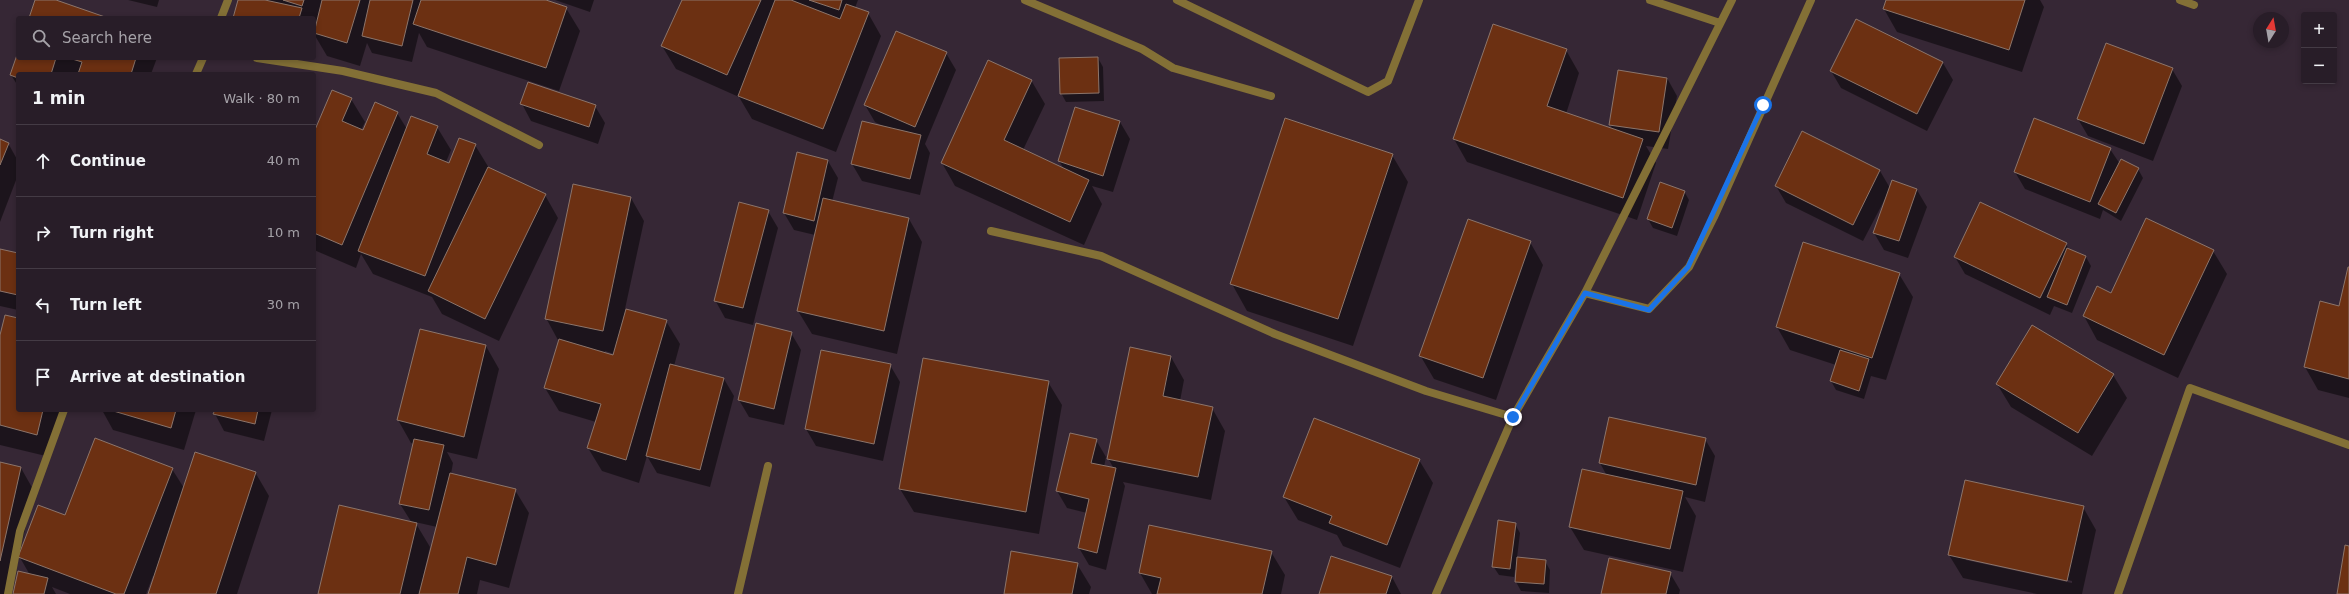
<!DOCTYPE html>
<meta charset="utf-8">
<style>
:root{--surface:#281d28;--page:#302630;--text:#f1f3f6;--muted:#a5a2a8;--line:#443b45}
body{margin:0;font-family:"DejaVu Sans",sans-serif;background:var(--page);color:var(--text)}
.controls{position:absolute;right:12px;top:12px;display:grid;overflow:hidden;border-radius:4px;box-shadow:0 2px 6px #0003}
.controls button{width:36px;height:36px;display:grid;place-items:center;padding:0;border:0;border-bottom:1px solid var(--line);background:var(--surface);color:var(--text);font:20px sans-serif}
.compass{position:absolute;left:2253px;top:12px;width:36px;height:36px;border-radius:50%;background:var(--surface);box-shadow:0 2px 6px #0003;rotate:11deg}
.stop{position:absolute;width:12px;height:12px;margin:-9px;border:3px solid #1a73e8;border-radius:50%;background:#fff}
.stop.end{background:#1a73e8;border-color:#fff;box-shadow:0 1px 4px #0008}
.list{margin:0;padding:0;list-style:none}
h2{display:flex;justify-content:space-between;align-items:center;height:52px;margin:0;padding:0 16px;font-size:17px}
h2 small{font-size:13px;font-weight:400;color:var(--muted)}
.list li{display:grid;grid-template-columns:26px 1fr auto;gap:12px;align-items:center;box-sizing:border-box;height:72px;padding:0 16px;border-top:1px solid var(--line)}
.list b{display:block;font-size:15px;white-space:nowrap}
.list em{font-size:13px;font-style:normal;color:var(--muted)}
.icon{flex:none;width:22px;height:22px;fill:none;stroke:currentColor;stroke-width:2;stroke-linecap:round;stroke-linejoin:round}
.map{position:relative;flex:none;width:2349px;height:594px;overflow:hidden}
.search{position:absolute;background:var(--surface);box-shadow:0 2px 6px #0003;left:16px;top:16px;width:300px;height:44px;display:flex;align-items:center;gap:10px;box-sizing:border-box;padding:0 14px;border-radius:4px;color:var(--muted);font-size:15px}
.panel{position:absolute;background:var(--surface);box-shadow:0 2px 6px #0003;left:16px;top:72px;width:300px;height:340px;border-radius:4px}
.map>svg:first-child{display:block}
</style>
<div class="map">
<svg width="2349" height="594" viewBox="0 0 2349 594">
<rect width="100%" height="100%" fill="#362735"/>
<path fill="#0007" fill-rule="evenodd" d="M128,0H159L157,7Z
M239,0H543L566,8L580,31L559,91L427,47L419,33L412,62L372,53L367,43L360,66L327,56L314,34V18H234Z
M555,0H594L590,12Z
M683,0H858L855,8L868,13L881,36L836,152L752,119L739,97L676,69L662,46Z
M1887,0H2040L2044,7L2022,72L1897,32L1884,9Z
M1856,20L1943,63L1953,80L1927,131L1841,88L1831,71Z
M1566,50L1579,73L1566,114L1613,130L1610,125L1667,78L1677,96L1668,149L1646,146L1656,163L1637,220L1467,162L1454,139Z
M946,53L956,70L925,144L930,153L920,195L862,181L852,164L883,126L875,122L865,105Z
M18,55V58H157L151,74H18V86L11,75Z
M1098,58L1103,67L1104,101L1066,102L1061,93Z
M2172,69L2182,86L2153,161L2088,136L2078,119Z
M1031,80L1045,104L1023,150L1064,169L1059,161L1076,108L1120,122L1130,139L1113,192L1092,186L1102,204L1084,245L955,186L942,163Z
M351,99L365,122L361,130L364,131L397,113L407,129L437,127L451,150L446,162L450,164L475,145L489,168L545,195L558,218L499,341L442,314L432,297L373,274L361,254L356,268L314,250V135Z
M522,104L595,106L605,123L598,144L531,121Z
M2035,119L2110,149L2120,164L2138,169L2143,178L2121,221L2103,210L2100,219L2025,189L2015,172Z
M0,140L8,143L18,161V175L0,222Z
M798,154L828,161L838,178L832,202L909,219L922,242L897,354L812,334L798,311L815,235L794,230L784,213Z
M1392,155L1408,182L1353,346L1247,311L1232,284Z
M1880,171L1890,188L1892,181L1917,190L1927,207L1908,258L1884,250L1874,233L1887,195L1863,241L1786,203L1776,186Z
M1684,191L1689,200L1677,236L1653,228L1648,219Z
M631,198L644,221L625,309L666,321L680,344L674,366L724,379L734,396L710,487L657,473L647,456L639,483L602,471L588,448L596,422L559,411L545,388L559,342L546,318ZM605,351L614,354L613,356L604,353Z
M768,211L778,228L753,325L725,318L715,300Z
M1530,242L1543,265L1496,400L1434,379L1420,355Z
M2066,244L2070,251L2086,257L2091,266L2072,313L2054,306L2050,315L1965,274L1955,257Z
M0,250L18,254V310L0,306Z
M2213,251L2227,274L2178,378L2097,340L2084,316L2098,287L2112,294Z
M2349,268V398L2318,390L2305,367L2321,302L2339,307Z
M1899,274L1913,297L1886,380L1871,376L1864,399L1836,390L1831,381L1836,365L1790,350L1777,327Z
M18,319V410H61L50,457L0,445V339Z
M421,330L486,346L499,369L477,459L447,452L453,463L451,474L515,490L529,513L509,588L480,580L477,594H319L412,523L400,504L414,444L411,443L398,420ZM415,522L437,527L425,577H423L430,547Z
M791,333L801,350L784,425L749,417L739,400Z
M1171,357L1184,380L1180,401L1212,408L1225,431L1211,500L1123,482L1125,486L1106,570L1089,565L1079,548L1087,513L1067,508L1057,491L1096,440L1106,457L1104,467L1114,469L1108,458Z
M890,365L900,382L883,461L816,446L806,429Z
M2113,375L2127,398L2092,456L2011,407L1997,384Z
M1048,382L1062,405L1039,534L914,512L900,489Z
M102,410H196L184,450L113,430Z
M216,410H272L264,441L224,431L215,414Z
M1610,418L1705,439L1715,456L1705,502L1685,497L1696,516L1683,572L1584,550L1570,527L1607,476L1600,463Z
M1419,460L1433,483L1400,568L1343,546L1337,535L1298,520L1284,497Z
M0,463L21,468L34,491L20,551L66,517L172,469L184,488L255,472L269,496L237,594H149L155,577L153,576L146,594H70L52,587L56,594H14L30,575L19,556L11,594H0Z
M2083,507L2096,530L2082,594H2037L1963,578L1949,555ZM1966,557L2072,581V583L1966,560Z
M1515,524L1520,533L1517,558L1545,561L1550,570L1549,593L1521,591L1516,582L1517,570H1515L1514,577L1499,575L1493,566Z
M1271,552L1285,575L1281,594H1152L1140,573Z
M1077,564L1091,587L1089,594H1005Z
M1670,573L1680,590L1679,594H1602Z
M1392,577L1401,594H1320Z"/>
<path fill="#6c3012" stroke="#8c756b" d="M35,0H56L108,18H29Z
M238,0H265L302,8L299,18H233Z
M283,0H304L302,6Z
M322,0H360L347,43L314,33Z
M370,0H413L402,46L362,36Z
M421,0H546L567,7L546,68L413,24Z
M682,0H761L727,75L661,46Z
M775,0H791L840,19L846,4L869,12L823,129L738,96Z
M809,0H842L839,10Z
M1886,0H2025L2009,50L1883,9Z
M1856,19L1943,62L1917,114L1830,71Z
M1493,24L1567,49L1547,106L1643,139L1623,198L1453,139Z
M896,31L947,52L915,127L864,105Z
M2106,43L2173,68L2144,144L2077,119Z
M18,52V58H56L51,74H18V78L10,75Z
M1098,57L1099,93L1060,94L1059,58Z
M69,58H136L131,74H78L82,62Z
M988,60L1032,80L1004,140L1089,180L1070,222L941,163Z
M1618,70L1667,78L1659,132L1609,125Z
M528,82L596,105L589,127L520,104Z
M332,90L352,98L342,121L363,130L375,102L398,112L342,245L314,233V132Z
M1075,107L1120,121L1103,176L1058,161Z
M411,116L438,126L427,154L449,163L459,138L476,144L425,276L358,251Z
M1285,118L1393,154L1338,319L1230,284Z
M2034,118L2111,148L2090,202L2014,172Z
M862,121L921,135L910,179L851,164Z
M1802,131L1880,170L1853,225L1775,186Z
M0,139L9,143L0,165Z
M797,152L828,160L814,221L783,213Z
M2121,159L2139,168L2116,213L2098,204Z
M488,167L546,194L485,319L428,291Z
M1892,180L1917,189L1899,241L1873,233Z
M1660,182L1685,191L1672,228L1647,219Z
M573,184L631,197L603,331L545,319Z
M823,198L909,218L884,331L797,311Z
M739,202L769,210L743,308L714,301Z
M1980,202L2067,243L2040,298L1954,257Z
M2146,218L2214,250L2164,355L2083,316L2097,286L2111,293Z
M1468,219L1531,241L1483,378L1419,356Z
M1803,242L1900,273L1872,358L1776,327Z
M2067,248L2086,256L2067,305L2047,297Z
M0,249L18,253V295L0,291Z
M2348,267H2349V379L2304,367L2320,301L2339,306Z
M626,309L667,320L626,460L587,448L601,404L544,388L559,339L613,355Z
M5,315L18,318V410H43L37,435L0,425V335Z
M756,323L792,332L774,409L738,400Z
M2032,325L2114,374L2078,433L1996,384Z
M420,329L486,345L464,437L397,420Z
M1130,347L1171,356L1163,396L1213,407L1198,477L1107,459Z
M821,350L891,364L874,444L805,429Z
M1840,350L1869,359L1859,391L1830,381Z
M923,358L1049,381L1026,512L899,489Z
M670,364L724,378L700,470L646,456Z
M110,410H176L171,428Z
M215,410H258L255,424L213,414Z
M1609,417L1706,438L1696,485L1599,463Z
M1314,418L1420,459L1387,545L1329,523L1332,516L1283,497Z
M1070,433L1097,439L1091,463L1116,468L1097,553L1078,548L1089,499L1056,491Z
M95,438L173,468L124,594H116L18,557L38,505L65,515Z
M414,439L444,445L429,510L399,504Z
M195,452L256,472L216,594H148Z
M0,462L21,467L0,561Z
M1582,469L1683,491L1670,549L1569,527Z
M450,473L516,489L496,565L467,557L458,594H419Z
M1965,480L2084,506L2067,581L1948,555Z
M339,505L417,523L400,594H318Z
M1498,520L1516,523L1510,569L1492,567Z
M1149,525L1272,551L1262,594H1157L1161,578L1139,573Z
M2345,545L2349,546V594H2337Z
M1011,551L1078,563L1072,594H1004Z
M1331,556L1392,576L1386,594H1319Z
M1517,557L1546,560L1544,584L1515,582Z
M1609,558L1671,572L1666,594H1601Z
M18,571L48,578L44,594H13Z"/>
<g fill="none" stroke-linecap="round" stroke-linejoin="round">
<path stroke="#837036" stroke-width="8" d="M1177,0L1368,92L1388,81L1419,0
M1650,0L1720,23
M2180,0L2194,5
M1585,293L1732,0
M738,594L768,466"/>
<path stroke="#837036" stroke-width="8" d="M1025,0L1142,49L1173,68L1271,96
M221,18L228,0
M257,58L343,71L436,93L539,145
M196,74L203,58
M991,231L1101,256L1275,334L1426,391L1513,417
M8,594L20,531L64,410
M1436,594L1513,417L1585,293L1649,309L1689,267L1714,217L1811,0
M2118,594L2190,388L2349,445"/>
</g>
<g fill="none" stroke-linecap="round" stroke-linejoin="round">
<path stroke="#1a73e8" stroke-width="5" d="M1513,417L1585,293L1649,310L1688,267L1763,105"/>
</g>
</svg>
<div class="controls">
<button>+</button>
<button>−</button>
</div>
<svg class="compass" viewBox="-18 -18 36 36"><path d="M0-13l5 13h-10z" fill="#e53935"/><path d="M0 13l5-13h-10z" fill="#a5a2a8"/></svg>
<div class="stop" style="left:1763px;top:105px"></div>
<div class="stop end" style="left:1513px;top:417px"></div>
<div class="search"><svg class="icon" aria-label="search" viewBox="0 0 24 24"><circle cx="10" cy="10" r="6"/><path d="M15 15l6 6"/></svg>Search here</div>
<section class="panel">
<h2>1 min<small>Walk · 80 m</small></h2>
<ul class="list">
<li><svg class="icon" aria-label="ahead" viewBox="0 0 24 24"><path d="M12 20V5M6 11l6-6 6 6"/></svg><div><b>Continue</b></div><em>40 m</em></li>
<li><svg class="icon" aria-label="right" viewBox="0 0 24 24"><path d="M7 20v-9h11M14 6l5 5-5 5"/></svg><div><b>Turn right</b></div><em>10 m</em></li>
<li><svg class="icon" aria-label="left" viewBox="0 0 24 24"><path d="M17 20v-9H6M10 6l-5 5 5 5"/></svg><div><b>Turn left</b></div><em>30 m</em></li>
<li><svg class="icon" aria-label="arrive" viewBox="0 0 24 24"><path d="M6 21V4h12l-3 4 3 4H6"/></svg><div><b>Arrive at destination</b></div></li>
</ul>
</section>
</div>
